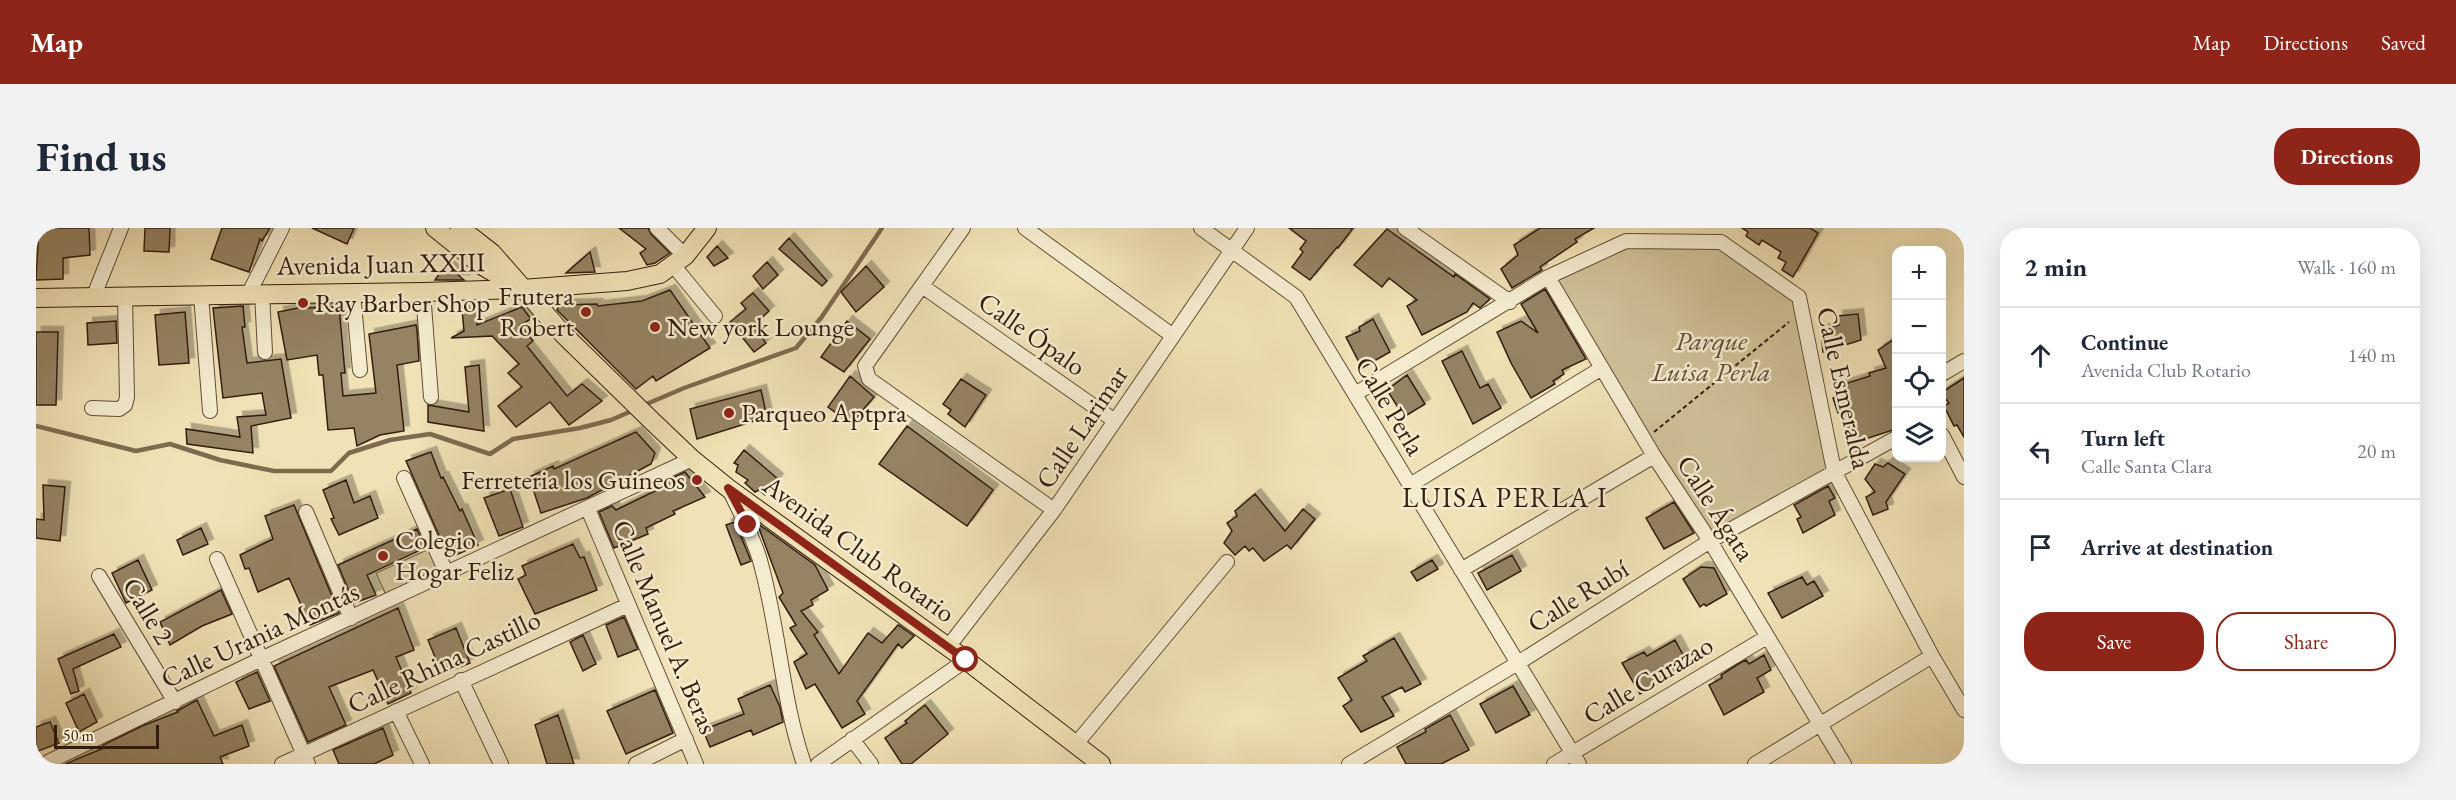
<!DOCTYPE html>
<meta charset="utf-8">
<style>
:root{--surface:#fff;--page:#f2f2f3;--text:#1f2937;--muted:#747a83;--line:#e0e1e3;--accent:#8f2418}
body{margin:0;font-family:"EB Garamond",serif;background:var(--page);color:var(--text)}
.controls{position:absolute;right:18px;top:18px;display:grid;overflow:hidden;border-radius:12px;box-shadow:0 6px 24px #0002}
.controls button{width:54px;height:54px;display:grid;place-items:center;padding:0;border:0;border-bottom:2px solid var(--line);background:var(--surface);color:var(--text);font:30px sans-serif}
.scale{position:absolute;left:18px;bottom:15px;width:105px;box-sizing:border-box;padding-left:6px;border:3px solid #331d0c;border-top:0;font-size:16px;line-height:21px;white-space:nowrap;color:#331d0c;-webkit-text-stroke:4px #f5ecd0;paint-order:stroke}
.stop{position:absolute;width:18px;height:18px;margin:-14px;border:4px solid #8f2418;border-radius:50%;background:#fff}
.stop.end{background:#8f2418;border-color:#fff;box-shadow:0 2px 6px #0008}
.list{margin:0;padding:0;list-style:none}
h2{display:flex;justify-content:space-between;align-items:center;height:78px;margin:0;padding:0 24px;font-size:26px}
h2 small{font-size:20px;font-weight:400;color:var(--muted)}
.list li{display:grid;grid-template-columns:39px 1fr auto;gap:18px;align-items:center;box-sizing:border-box;height:96px;padding:0 24px;border-top:2px solid var(--line)}
.list b{display:block;font-size:22px;white-space:nowrap}
.list p{margin:0;font-size:20px;white-space:nowrap;color:var(--muted)}
.list em{font-size:20px;font-style:normal;color:var(--muted)}
.actions{display:flex;gap:12px;padding:18px 24px}
.actions a{flex:1;padding:14px 0;border:2px solid var(--accent);border-radius:24px;text-align:center;font-size:21px;color:var(--accent)}
.actions .main{background:var(--accent);color:#fff}
.icon{flex:none;width:33px;height:33px;fill:none;stroke:currentColor;stroke-width:2;stroke-linecap:round;stroke-linejoin:round}
.map{position:relative;flex:none;width:1928px;height:536px;overflow:hidden;border-radius:24px}
header{display:flex;align-items:center;gap:36px;box-sizing:border-box;height:84px;padding:0 30px;background:var(--accent);color:#fff}
header strong{font-size:28px}
nav{display:flex;gap:33px;margin-inline-start:auto;font-size:21px}
.intro{display:flex;align-items:center;justify-content:space-between;box-sizing:border-box;height:144px;padding:0 36px}
h1{margin:0;font-size:42px}
.button{padding:15px 27px;border-radius:24px;background:var(--accent);color:#fff;font-size:21px;font-weight:700}
main{display:flex;gap:36px;padding:0 36px}
aside{flex:1;background:var(--surface);border-radius:24px;box-shadow:0 6px 24px #0002}
.map>svg:first-child{display:block}
</style>
<header>
<strong>Map</strong>
<nav><a>Map</a><a>Directions</a><a>Saved</a></nav>
</header>
<div class="intro"><h1>Find us</h1><a class="button">Directions</a></div>
<main>
<div class="map">
<svg width="1928" height="536" viewBox="0 0 1928 536">
<defs>
<filter id="shadow"><feDropShadow dx="5.5" dy="-5.5" stdDeviation="0" flood-color="#0004"/></filter>
</defs>
<rect width="100%" height="100%" fill="#f0e2b6"/>
<filter id="stains"><feTurbulence type="fractalNoise" baseFrequency=".00333" numOctaves="4"/><feColorMatrix values="0 0 0 0 .2 0 0 0 0 .09 0 0 0 0 .02 0 0 0 .5 -.17"/></filter>
<radialGradient id="worn" r=".72"><stop offset=".6" stop-color="#630" stop-opacity="0"/><stop offset="1" stop-color="#630" stop-opacity=".3"/></radialGradient>
<path fill="#d0c199" stroke="#826f52" stroke-width="1.5" d="M1590,13L1685,14L1763,69L1798,243L1674,313L1512,49Z
M395,320L404,342L350,367L340,345Z"/>
<g fill="none" stroke-linecap="round" stroke-linejoin="round">
<path stroke="#7e6b4f" stroke-width="4.5" d="M606,178L648,160L760,120L785,90L846,0
M0,198L100,223L134,216L184,232L238,243H295L313,225L354,212L394,206L454,226L477,211L544,200L575,192L598,182"/>
</g>
<path fill="#958364" stroke="#331d0c" stroke-width="1.5" filter="url(#shadow)" d="M3,0H53L54,27L27,30V51L0,52Z
M109,0H134L133,24L108,23Z
M186,0H234L226,13L224,11L213,44L175,31Z
M276,0H318L311,16Z
M583,0H612L615,6L634,25L619,35L611,37L604,25L610,21Z
M1253,0H1317L1302,20L1301,19L1274,52L1256,39L1267,24L1264,21L1270,13Z
M1504,0H1558L1539,11L1541,14L1504,39L1506,42L1476,60L1465,41L1482,27L1478,17Z
M1706,0H1774L1782,5L1757,49L1746,42L1750,34L1742,30L1745,24L1726,12L1723,17L1710,8L1712,4Z
M1351,1L1418,49L1419,46L1454,71L1444,80L1437,75L1431,84L1386,107L1371,78L1381,72L1353,50L1346,59L1318,37Z
M753,10L791,53L786,58L743,21Z
M681,18L692,30L678,38L671,29Z
M554,24L559,44L530,45Z
M731,34L742,47L727,61L717,48Z
M410,36L428,52H399Z
M830,38L848,59L820,84L805,64Z
M1509,61L1550,131L1526,142L1528,146L1517,153L1519,156L1495,170L1475,135L1461,104L1485,93L1502,105L1485,76Z
M634,62L674,120L620,153L617,148L600,161L521,82L523,77L561,76L562,78L606,73Z
M717,65L733,83L717,98L730,115L718,124L694,94L710,81L705,75Z
M207,78L209,99H206L211,135L245,131L255,190L215,198L217,225L151,216L150,201L204,209L201,189L230,187L226,165L187,170L177,80Z
M303,79L309,145H305L307,168L340,165L333,106L380,97L381,102L383,133L361,137L368,203L344,207L321,218L318,200L292,202L287,147H283L281,127L251,132L242,84L262,80Z
M486,79L495,91L484,97L497,113L491,118L531,168L546,156L566,173L533,197L514,174L480,199L462,178L486,159L472,145L483,136L456,108L415,110L428,103L426,81L441,80V97Z
M149,84L153,135L123,137L119,87Z
M1822,86L1825,112L1787,124L1785,102L1803,97L1801,88Z
M1337,91L1354,124L1326,140L1310,109L1324,103L1323,99Z
M80,93L81,115L52,117L51,95Z
M811,93L834,111L808,144L785,129Z
M0,104H22L20,177H0Z
M1860,110V201L1814,216L1805,185H1802L1797,170L1800,169L1799,166L1803,165L1802,158L1834,148L1833,145L1850,140L1842,122Z
M1426,123L1444,160L1452,156L1465,180L1437,196L1406,133Z
M443,137L448,203L392,194V177L433,184L429,139Z
M1371,147L1389,176L1368,189L1351,162Z
M814,148L838,169L815,196L792,179Z
M1928,150V209L1921,197L1918,198L1908,178L1913,175L1905,165Z
M925,151L950,167L929,199L912,186L915,182L907,176Z
M725,162L731,189L661,211L654,181Z
M871,198L957,262L931,298L843,236Z
M600,204L619,225L615,236L551,270L505,285L493,249L517,238L518,241Z
M708,222L742,251L729,267L723,262L719,264L709,255L712,252L700,244L702,237L698,235Z
M395,224L405,250L407,249L424,283L426,281L442,317L413,330L370,233Z
M1852,235L1869,246L1850,274L1852,281L1837,287L1830,269L1839,264L1829,251L1839,236L1847,239Z
M649,244L669,269L637,283L639,286L610,300L612,306L578,320L563,284L576,278L580,282L625,260L622,257Z
M310,252L318,275L334,268L342,290L303,307L295,291L298,290L287,262Z
M7,257L29,259L24,313L0,310V291L8,292Z
M1792,258L1799,270L1793,273L1799,287L1767,305L1761,291L1765,289L1758,277Z
M474,261L487,299L463,308L448,270Z
M1219,266L1249,303L1267,281L1279,291L1255,321L1251,317L1228,333L1217,320L1213,323L1209,318L1199,327L1188,315L1196,303L1191,295L1201,288L1199,283Z
M1638,274L1658,305L1628,321L1610,290Z
M258,277L303,385L274,397L253,350L222,364L213,340L209,341L204,327L237,311L229,288Z
M699,294L715,333L705,337L690,297Z
M721,295L779,337L792,362L775,372L777,377L765,383L782,404L778,407L803,446L832,405L846,415L862,397L878,408L866,420L862,416L821,473L829,486L806,500L779,456L770,461L758,434L771,426L754,400L760,397L743,369L747,365Z
M165,300L172,316L147,327L141,312Z
M381,301L389,320L331,347L340,367L318,375L302,337Z
M537,316L544,330L548,329L561,362L499,386L482,351L490,347L486,338Z
M1476,327L1485,343L1451,362L1442,345Z
M102,332L116,362L90,375L76,345Z
M1396,332L1402,341L1381,353L1375,344Z
M1665,339L1678,340L1691,366L1670,378L1668,376L1664,379L1647,351Z
M1766,349L1771,357L1778,353L1787,368L1746,390L1732,365Z
M185,362L196,386L166,398L134,417L124,394Z
M362,380L378,422L360,429L375,465L352,476L337,442L293,459L310,497L272,514L238,438Z
M588,389L602,421L582,429L570,397Z
M420,400L434,435L406,446L392,412Z
M78,406L85,419L37,441L43,463L35,466L22,431Z
M547,407L560,436L547,443L534,414Z
M1358,410L1385,456L1369,464L1366,459L1346,469L1358,488L1325,504L1307,478L1316,472L1302,450L1331,433L1327,428Z
M1639,412L1653,438L1604,466L1586,435L1608,424L1611,428Z
M1728,427L1735,442L1721,450L1728,464L1688,487L1673,457L1686,450L1685,447L1704,435L1710,432L1713,436Z
M221,444L234,473L213,481L200,454Z
M734,457L744,479L747,494L717,507L715,502L674,519L667,502L708,486L702,471Z
M1477,458L1494,487L1460,505L1444,476Z
M619,462L637,505L590,526L571,483Z
M48,466L61,494L43,504L30,475Z
M161,472L178,508L206,497L213,518L184,529L187,536H29L68,520L67,517L106,498L142,484L141,483Z
M889,477L912,506L875,536H866L849,510L871,495L869,493Z
M522,487L538,536H511L499,497Z
M1414,487L1433,522L1405,536H1370L1361,519L1390,504L1389,501Z
M14,494L23,515L0,524V499Z
M347,500L357,527L338,536H303L297,522Z"/>
<g fill="none" stroke-linecap="round" stroke-linejoin="round">
<defs>
<path id="minor" d="M621,0L649,28
M927,0L829,138L833,151L1018,282
M989,0L1137,108
M1165,0L1260,69L1543,536
M1369,0L1474,74
M637,37L679,88
M1512,49L1618,228L1674,313L1808,536
M886,58L1079,193
M387,64L395,169
M213,65L246,0
M226,65L229,124
M317,65L324,142
M165,67L174,183
M57,70L85,0
M1906,146L1928,133
M1319,166L1512,49L1590,13L1685,14L1763,69L1798,243L1896,428L1928,482
M56,180L83,181L89,177L91,169L89,69
M1906,207L1928,249
M368,250L410,344
M1374,257L1566,140
M693,261C704,284 715,305 723,329C743,397 745,469 768,536
M552,281L660,536
M270,284L315,390
M181,331L272,536
M1425,342L1618,228
M63,348L139,474
M912,419L1018,282L1211,0
M425,452L465,536
M360,483L386,536
M816,511L835,536
M1040,516L1191,334
M8,536L225,431L656,231
M246,536L592,377
M600,536L650,511
M782,536L930,432
M1313,536L1482,435L1674,313L1860,210
M1518,536L1731,409
M1719,536L1896,428"/>
<path id="major" d="M399,0L445,37L476,55
M424,0L456,25L527,106L616,193L656,231L692,260L930,432L1065,536
M0,70L387,64L486,61L591,53L624,46L649,28L671,0"/>
</defs>
<use href="#minor" stroke="#624e36" stroke-width="16"/>
<use href="#major" stroke="#331d0c" stroke-width="20"/>
<path stroke="#331d0c" stroke-width="2" stroke-dasharray="4.5 3" stroke-linecap="butt" d="M1618,204L1753,94"/>
<use href="#minor" stroke="#f5ecd0" stroke-width="14"/>
<use href="#major" stroke="#f0e2b6" stroke-width="18"/>
</g>
<g fill="none" stroke-linecap="round" stroke-linejoin="round">
<path stroke="#8f2418" stroke-width="8" d="M712,297L692,260L930,432"/>
</g>
<g fill="#8f2418" stroke="#f5ecd0" stroke-width="2">
<circle cx="267" cy="75" r="6"/>
<circle cx="550" cy="84" r="6"/>
<circle cx="619" cy="99" r="6"/>
<circle cx="693" cy="185" r="6"/>
<circle cx="661" cy="252" r="6"/>
<circle cx="347" cy="328" r="6"/>
</g>
<g text-anchor="middle" stroke-width="5" stroke-linejoin="round" paint-order="stroke">
<g font-size="27" fill="#331d0c" stroke="#f5ecd0">
<text transform="translate(345 36) rotate(-1)" y="9">Avenida Juan XXIII</text>
<text transform="translate(996 106) rotate(35)" y="9">Calle Ópalo</text>
<text transform="translate(1808 160) rotate(77)" y="9">Calle Esmeralda</text>
<text transform="translate(1354 178) rotate(59)" y="9">Calle Perla</text>
<text transform="translate(1046 199) rotate(-56)" y="9">Calle Larimar</text>
<text transform="translate(1680 280) rotate(57)" y="9">Calle Ágata</text>
<text transform="translate(823 321) rotate(36)" y="9">Avenida Club Rotario</text>
<text transform="translate(1542 368) rotate(-32)" y="9">Calle Rubí</text>
<text transform="translate(112 383) rotate(59)" y="9">Calle 2</text>
<text transform="translate(629 399) rotate(67)" y="9">Calle Manuel A. Beras</text>
<text transform="translate(224 407) rotate(-25)" y="9">Calle Urania Montás</text>
<text transform="translate(408 434) rotate(-25)" y="9">Calle Rhina Castillo</text>
<text transform="translate(1612 452) rotate(-31)" y="9">Calle Curazao</text>
</g>
<g font-size="27" fill="#331d0c" stroke="#f5ecd0" text-anchor="start">
<text x="538" y="77" text-anchor="end">Frutera<tspan x="538" dy="31">Robert</tspan></text>
<text x="279" y="84">Ray Barber Shop</text>
<text x="631" y="108">New york Lounge</text>
<text x="705" y="194">Parqueo Aptpra</text>
<text x="649" y="261" text-anchor="end">Ferreteria los Guineos</text>
<text x="359" y="321">Colegio<tspan x="359" dy="31">Hogar Feliz</tspan></text>
</g>
<g font-size="27" font-style="italic" fill="#624e36" stroke="#f5ecd0">
<text x="1675" y="122">Parque<tspan x="1675" dy="31">Luisa Perla</tspan></text>
</g>
<g font-size="28" letter-spacing="1.5" fill="#331d0c" stroke="#f5ecd0">
<text x="1469" y="279">LUISA PERLA I</text>
</g>
</g>
<rect width="100%" height="100%" filter="url(#stains)"/>
<rect width="100%" height="100%" fill="url(#worn)"/>
</svg>
<div class="controls">
<button>+</button>
<button>−</button>
<button><svg class="icon" aria-label="locate" viewBox="0 0 24 24"><circle cx="12" cy="12" r="6"/><path d="M12 2v4M12 18v4M2 12h4M18 12h4"/></svg></button>
<button><svg class="icon" aria-label="layers" viewBox="0 0 24 24"><path d="M12 4l9 5-9 5-9-5zM3 14l9 5 9-5"/></svg></button>
</div>
<div class="scale">50 m</div>
<div class="stop" style="left:930px;top:432px"></div>
<div class="stop end" style="left:712px;top:297px"></div>
</div>
<aside>
<h2>2 min<small>Walk · 160 m</small></h2>
<ul class="list">
<li><svg class="icon" aria-label="ahead" viewBox="0 0 24 24"><path d="M12 20V5M6 11l6-6 6 6"/></svg><div><b>Continue</b><p>Avenida Club Rotario</p></div><em>140 m</em></li>
<li><svg class="icon" aria-label="left" viewBox="0 0 24 24"><path d="M17 20v-9H6M10 6l-5 5 5 5"/></svg><div><b>Turn left</b><p>Calle Santa Clara</p></div><em>20 m</em></li>
<li><svg class="icon" aria-label="arrive" viewBox="0 0 24 24"><path d="M6 21V4h12l-3 4 3 4H6"/></svg><div><b>Arrive at destination</b></div></li>
</ul>
<div class="actions"><a class="main">Save</a><a>Share</a></div>
</aside>
</main>
